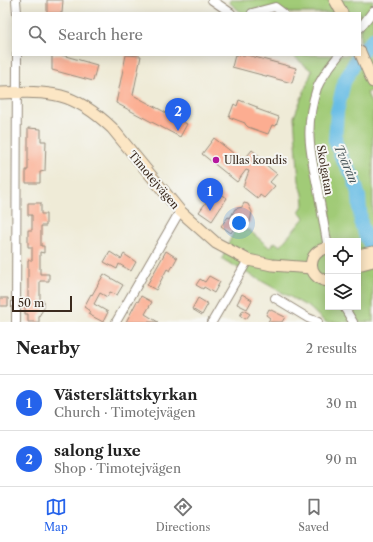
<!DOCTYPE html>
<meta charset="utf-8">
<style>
:root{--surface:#fff;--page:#f2f2f2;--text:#222;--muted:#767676;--line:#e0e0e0;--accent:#2563eb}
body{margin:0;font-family:"Libre Caslon Text",serif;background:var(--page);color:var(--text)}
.controls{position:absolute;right:12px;bottom:12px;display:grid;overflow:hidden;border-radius:0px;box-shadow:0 2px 10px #0003}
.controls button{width:36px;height:36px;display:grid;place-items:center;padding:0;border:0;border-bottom:1px solid var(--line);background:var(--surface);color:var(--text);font:20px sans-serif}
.scale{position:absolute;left:12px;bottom:10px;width:60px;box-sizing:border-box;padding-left:4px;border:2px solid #3b2a1e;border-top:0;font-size:11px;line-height:14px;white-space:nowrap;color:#3b2a1e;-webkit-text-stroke:3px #f6f6f2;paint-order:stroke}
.you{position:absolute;left:239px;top:223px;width:14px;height:14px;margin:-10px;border:3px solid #fff;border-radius:50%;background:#1a73e8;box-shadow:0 0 0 6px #1a73e833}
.badge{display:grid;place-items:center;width:26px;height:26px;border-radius:50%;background:var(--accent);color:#fff;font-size:13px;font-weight:700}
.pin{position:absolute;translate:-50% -33px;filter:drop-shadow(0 1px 2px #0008)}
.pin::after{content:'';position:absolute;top:21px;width:14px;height:12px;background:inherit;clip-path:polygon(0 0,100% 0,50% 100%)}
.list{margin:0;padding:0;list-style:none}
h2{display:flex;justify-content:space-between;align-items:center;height:52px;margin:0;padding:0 16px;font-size:17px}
h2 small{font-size:13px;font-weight:400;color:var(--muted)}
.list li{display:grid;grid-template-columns:26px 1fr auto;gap:12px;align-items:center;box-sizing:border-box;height:56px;padding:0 16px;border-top:1px solid var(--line)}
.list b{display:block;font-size:15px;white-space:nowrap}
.list p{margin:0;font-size:13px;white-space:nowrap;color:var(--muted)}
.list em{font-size:13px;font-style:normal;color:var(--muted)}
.icon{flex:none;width:22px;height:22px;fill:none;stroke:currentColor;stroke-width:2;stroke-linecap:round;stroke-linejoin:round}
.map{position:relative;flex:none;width:373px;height:322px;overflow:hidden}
.search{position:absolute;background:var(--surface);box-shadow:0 2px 10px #0003;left:12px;right:12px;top:12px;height:44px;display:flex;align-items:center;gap:10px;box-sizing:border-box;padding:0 14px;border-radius:0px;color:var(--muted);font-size:15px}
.sheet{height:164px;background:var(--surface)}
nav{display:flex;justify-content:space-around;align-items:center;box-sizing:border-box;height:56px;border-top:1px solid var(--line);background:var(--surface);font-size:11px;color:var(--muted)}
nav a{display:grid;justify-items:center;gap:2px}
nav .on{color:var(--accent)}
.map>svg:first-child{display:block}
</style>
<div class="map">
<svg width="373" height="322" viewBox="0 0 373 322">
<rect width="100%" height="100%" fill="#f6f6f2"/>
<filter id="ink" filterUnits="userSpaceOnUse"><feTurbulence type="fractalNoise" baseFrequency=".025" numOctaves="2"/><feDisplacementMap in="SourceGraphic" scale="8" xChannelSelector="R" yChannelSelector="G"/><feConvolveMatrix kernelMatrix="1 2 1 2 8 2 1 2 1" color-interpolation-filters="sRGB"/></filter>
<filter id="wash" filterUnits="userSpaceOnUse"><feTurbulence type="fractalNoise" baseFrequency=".012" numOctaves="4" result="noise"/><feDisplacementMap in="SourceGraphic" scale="16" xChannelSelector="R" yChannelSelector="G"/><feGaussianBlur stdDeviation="0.9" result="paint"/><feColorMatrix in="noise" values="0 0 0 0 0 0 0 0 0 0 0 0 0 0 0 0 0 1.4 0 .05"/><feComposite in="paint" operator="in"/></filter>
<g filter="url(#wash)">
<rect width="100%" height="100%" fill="#efebd7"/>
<path fill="#a1cb77" stroke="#6e7a4a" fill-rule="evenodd" d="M230,0H373V90L367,93L373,108V322H325L310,308L222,259L234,231L249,230L270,248L275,242L280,246L305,217L299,212L304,204L303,194L299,181L294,117L312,71L292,55H360V13H242L230,3ZM328,241H358V307H328Z"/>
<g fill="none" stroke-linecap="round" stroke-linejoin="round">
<path stroke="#69bde5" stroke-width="14" d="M360,53L373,39
M359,55L344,82L337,112L335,140L342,159L353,176L359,197L361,224L366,237L373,250"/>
</g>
<g id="blocks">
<path fill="#fcad91" d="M47,0H63L62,13H47Z
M52,55H62L97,65L93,81L52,70Z
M126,55L141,56L133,95L187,124L180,137L116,103Z
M235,55H247L296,68L292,83L232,67Z
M239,100L257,107V109L279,117L276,126L272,125L268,134L248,127L245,124V123L229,117L234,104L237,106Z
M28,128L41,129V141H46L45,171L40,172V183H26V170H28Z
M214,138L243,161L252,150L262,158L260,160L277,174L270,182L275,186L264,198L260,195L258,199L243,187L249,171L246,170L237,182L202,154Z
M215,190L227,198L212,221L199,212Z
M28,203H41V214H46V226H41V246H44V253L40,252V274H49V281H40V301H44V308L39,316V322H28V314H25V301H28V260H32V247H28V230H32V215H28Z
M244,203L248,204L252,212L250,222L244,226H235L231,233L221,226L228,217L230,218L235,209L242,207Z
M166,251L177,258L170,271L167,269L156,290L147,285Z
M110,252L121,259L124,254L136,262L131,271L119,264L117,269L104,262Z
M104,274L123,285L117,295L110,292L107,297L100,293L94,304L108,312L103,322L88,314L90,311L84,307L91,294L92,295Z
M209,276L220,282L214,293L204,287L203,289L196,285L200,279L205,282Z
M242,294L252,300L247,309L237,304Z
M141,296L152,302L145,314L158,322H126L137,301L138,302Z
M0,298H8V306H0Z
M198,298L208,304L202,315L192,309Z
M269,309L285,317L282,322H268L270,318L266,315Z
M243,310L250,314L246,319L240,316Z"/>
</g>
</g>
<g filter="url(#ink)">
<use href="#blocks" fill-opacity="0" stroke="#958a7a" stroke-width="1"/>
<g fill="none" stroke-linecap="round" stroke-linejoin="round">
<defs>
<path id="street" d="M16,0L17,13
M212,0L231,13
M252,13L275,7L283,13
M360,28L373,11
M328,248C325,229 321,209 318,190C310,152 304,127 317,88C322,76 331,65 339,55
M275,298L308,318L318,322
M344,307L353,322
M16,322L17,55
M116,322L180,211
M212,322L248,260"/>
<path id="secondary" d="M335,0L342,13
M360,52L373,82
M0,93C51,91 73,91 112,128L180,211L216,243L248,260L272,265L312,268
M328,248C306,251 306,278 328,281
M358,255L373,252
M358,265L373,261"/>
</defs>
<use href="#street" stroke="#958a7a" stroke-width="10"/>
<use href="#secondary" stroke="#958a7a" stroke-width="13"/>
<use href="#street" stroke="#fff" stroke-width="8"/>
<use href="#secondary" stroke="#fce6c4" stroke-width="11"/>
</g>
</g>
<circle fill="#b5179e" stroke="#f6f6f2" stroke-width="1.5" cx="216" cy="160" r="4"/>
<g text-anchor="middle" stroke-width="4" stroke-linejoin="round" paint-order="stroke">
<g font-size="11" fill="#3b2a1e" stroke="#f6f6f2" text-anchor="start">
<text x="224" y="164">Ullas kondis</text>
</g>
<g font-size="11" fill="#3b2a1e" stroke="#f6f6f2">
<text transform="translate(325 170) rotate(80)" y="4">Skolgatan</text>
<text transform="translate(154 180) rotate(50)" y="4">Timotejvägen</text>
</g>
<g font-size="12" font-style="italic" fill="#49565a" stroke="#f6f6f2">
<text transform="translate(346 164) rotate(66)" y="4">Tvärån</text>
</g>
</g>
</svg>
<div class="controls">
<button><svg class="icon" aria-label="locate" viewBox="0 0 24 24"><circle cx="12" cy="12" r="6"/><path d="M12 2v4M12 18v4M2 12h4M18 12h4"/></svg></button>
<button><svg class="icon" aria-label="layers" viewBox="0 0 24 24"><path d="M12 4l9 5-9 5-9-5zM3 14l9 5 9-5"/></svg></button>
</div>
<div class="scale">50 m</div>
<div class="you"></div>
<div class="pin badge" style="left:210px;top:211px">1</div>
<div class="pin badge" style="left:178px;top:131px">2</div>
<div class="search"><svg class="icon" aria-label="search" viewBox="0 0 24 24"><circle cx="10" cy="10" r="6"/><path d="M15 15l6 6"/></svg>Search here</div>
</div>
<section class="sheet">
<h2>Nearby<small>2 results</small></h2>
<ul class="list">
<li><span class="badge">1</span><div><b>Västerslättskyrkan</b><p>Church · Timotejvägen</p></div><em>30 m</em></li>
<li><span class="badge">2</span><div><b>salong luxe</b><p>Shop · Timotejvägen</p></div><em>90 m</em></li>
</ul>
</section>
<nav>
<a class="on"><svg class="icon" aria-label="map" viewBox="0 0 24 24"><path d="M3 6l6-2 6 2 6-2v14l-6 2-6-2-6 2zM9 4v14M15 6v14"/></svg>Map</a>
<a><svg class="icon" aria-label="directions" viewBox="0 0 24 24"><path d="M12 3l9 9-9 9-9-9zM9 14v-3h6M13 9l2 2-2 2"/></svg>Directions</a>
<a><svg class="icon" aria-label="saved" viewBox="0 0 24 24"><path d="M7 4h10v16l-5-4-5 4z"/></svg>Saved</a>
</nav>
